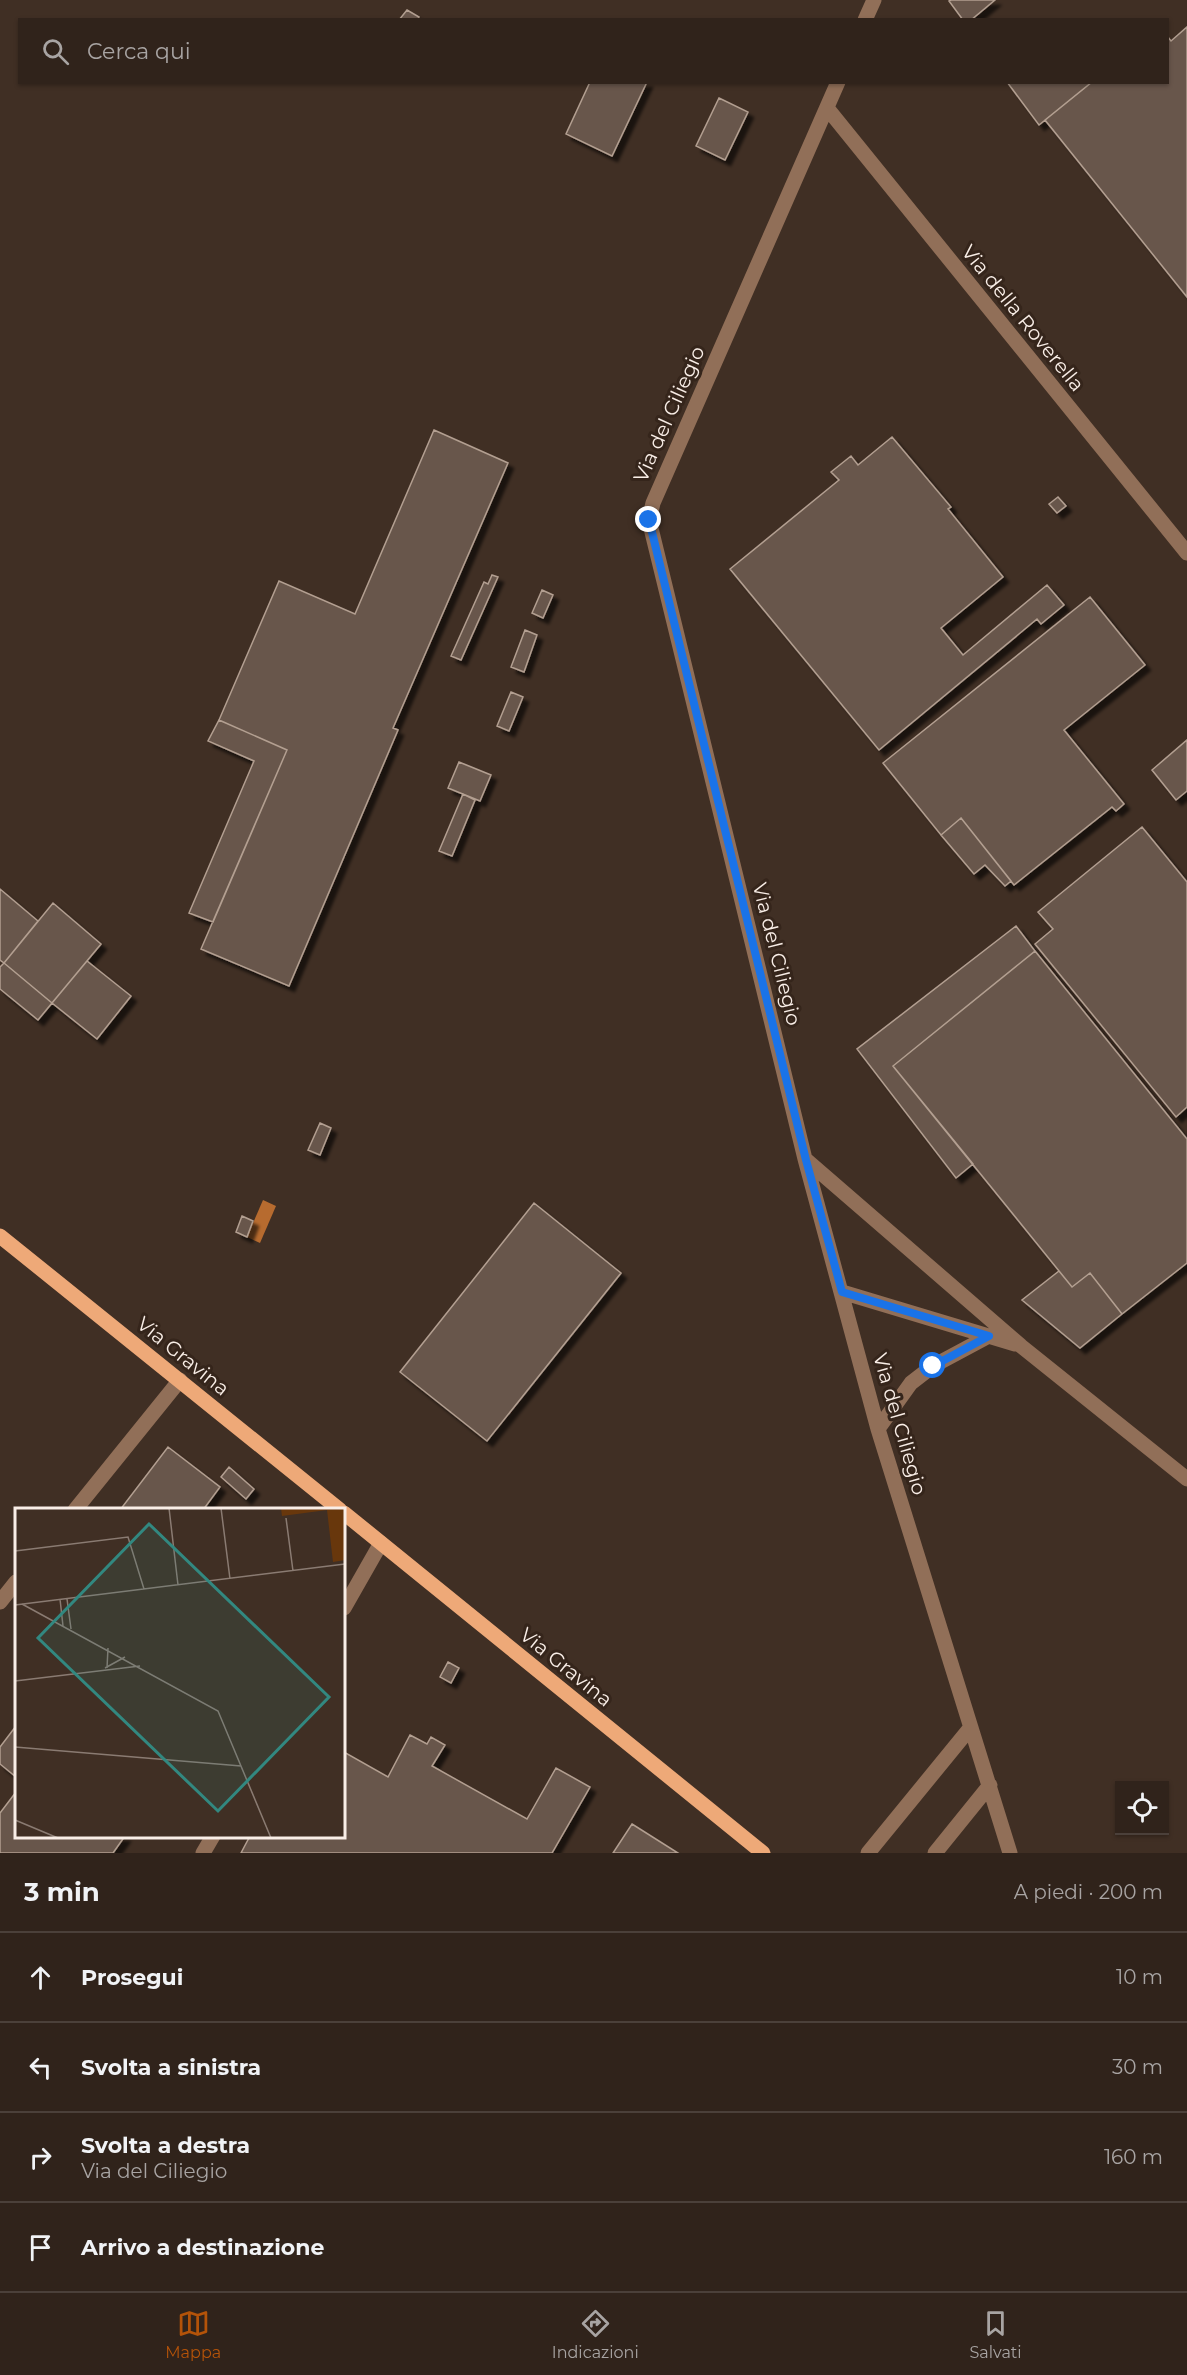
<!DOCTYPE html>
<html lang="it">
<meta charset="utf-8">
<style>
:root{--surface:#30231b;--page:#3c2f28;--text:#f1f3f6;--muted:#a8a4a3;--line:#4b403a;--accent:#b45309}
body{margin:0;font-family:Montserrat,sans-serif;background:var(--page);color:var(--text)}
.controls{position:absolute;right:18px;bottom:18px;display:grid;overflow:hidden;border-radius:0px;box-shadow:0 2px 4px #0004}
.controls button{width:54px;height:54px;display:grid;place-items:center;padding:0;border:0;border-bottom:2px solid var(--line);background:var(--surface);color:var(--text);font:30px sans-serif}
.stop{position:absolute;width:18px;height:18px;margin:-14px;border:4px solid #1a73e8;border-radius:50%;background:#fff}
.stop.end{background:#1a73e8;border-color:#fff;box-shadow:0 2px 6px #0008}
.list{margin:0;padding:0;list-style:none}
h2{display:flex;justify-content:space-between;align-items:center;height:78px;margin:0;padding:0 24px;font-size:26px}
h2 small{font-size:20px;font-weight:400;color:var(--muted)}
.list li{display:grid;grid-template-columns:39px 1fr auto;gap:18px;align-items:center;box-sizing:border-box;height:90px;padding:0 24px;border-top:2px solid var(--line)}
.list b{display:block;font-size:22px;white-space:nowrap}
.list p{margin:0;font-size:20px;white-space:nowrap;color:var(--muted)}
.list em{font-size:20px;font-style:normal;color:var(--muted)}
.icon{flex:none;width:33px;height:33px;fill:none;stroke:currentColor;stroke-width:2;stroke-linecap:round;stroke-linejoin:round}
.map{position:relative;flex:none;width:1187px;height:1853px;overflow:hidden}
.search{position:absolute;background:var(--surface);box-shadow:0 2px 4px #0004;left:18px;right:18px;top:18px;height:66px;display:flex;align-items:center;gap:15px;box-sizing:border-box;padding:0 21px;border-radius:0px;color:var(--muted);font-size:22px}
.sheet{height:438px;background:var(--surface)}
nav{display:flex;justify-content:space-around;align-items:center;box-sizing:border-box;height:84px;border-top:2px solid var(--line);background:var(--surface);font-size:16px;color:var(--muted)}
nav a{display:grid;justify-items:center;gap:3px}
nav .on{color:var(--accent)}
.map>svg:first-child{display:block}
</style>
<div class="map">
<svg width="1187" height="1853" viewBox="0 0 1187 1853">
<defs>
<filter id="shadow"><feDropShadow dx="5.5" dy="5.5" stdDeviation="1.5" flood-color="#0009"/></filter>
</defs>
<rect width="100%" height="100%" fill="#402f24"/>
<path fill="#b76b2f" d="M263,1200L276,1206L260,1243L247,1237Z"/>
<path fill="#68574b" stroke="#b39f91" stroke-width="1.5" filter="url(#shadow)" d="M951,0H995L971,20H963L949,1Z
M407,10L419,17L417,20H399Z
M1187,27V297L1045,120L1092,82H1168V37L1171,41Z
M590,82H647L612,156L566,134Z
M1007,82H1092L1039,125Z
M719,98L748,112L725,160L696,146Z
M434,430L508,463L393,728L398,730L289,986L201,949L287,750L219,720L279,581L355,614Z
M892,437L951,507L948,509L1003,577L941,628L963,655L1047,585L1064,605L1041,624L1037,619L879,750L730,569L839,480L831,472L851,456L858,465Z
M1058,497L1066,506L1057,513L1049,504Z
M492,575L498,577L461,660L451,656L484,582L488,584Z
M542,590L553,595L543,618L532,613Z
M1090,597L1145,665L1064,730L1124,804L1116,811L1112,807L1014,885L961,818L941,835L883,763Z
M525,630L537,635L524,672L511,667Z
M511,692L523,697L509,731L497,726Z
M219,720L287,750L213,922L189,913L254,761L208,741Z
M1187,740V791L1176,800L1152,770Z
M459,762L491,775L480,801L448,788Z
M463,794L475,800L452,856L439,851Z
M961,818L1011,881L1005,886L985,865L974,874L941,835Z
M1142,827L1187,882V1107L1176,1117L1035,944L1053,929L1038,912Z
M0,889L38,921L4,963L0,960Z
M53,903L101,944L52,1003L4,963Z
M1016,926L1035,951L893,1066L973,1164L956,1178L857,1049Z
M1035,951L1187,1139V1263L1122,1314L1090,1273L1072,1287L893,1066Z
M87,961L131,996L97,1039L52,1003Z
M4,963L52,1003L38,1020L0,989V967Z
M320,1123L331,1128L320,1155L308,1150Z
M534,1203L621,1273L487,1441L400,1372Z
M242,1216L253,1221L247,1237L236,1232Z
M1059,1271L1072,1287L1090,1273L1122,1314L1080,1348L1022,1300Z
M168,1447L220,1487L203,1510H120Z
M229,1467L254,1489L246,1499L221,1477Z
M448,1662L459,1668L451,1683L440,1677Z
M16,1726V1777L0,1764V1747Z
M410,1735L427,1744L431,1737L445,1745L432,1766L527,1819L556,1768L590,1787L552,1853H241L250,1836H344V1752L388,1777Z
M16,1792V1836H125L113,1853H0V1813Z
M632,1824L678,1853H613Z"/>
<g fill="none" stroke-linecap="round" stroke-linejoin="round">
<path stroke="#916f58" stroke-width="15" d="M865,20L874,0
M838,82L653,503L649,520L805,1159L878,1429L1010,1853
M827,108L1187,553
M805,1159L1021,1346L1187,1479
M842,1292L1015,1344
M878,1429L911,1383L933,1366L989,1336
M75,1510L180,1380
M0,1602L16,1582
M344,1608L381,1543
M203,1853L213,1836
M868,1853L971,1727
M935,1853L990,1785"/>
<path stroke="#eea978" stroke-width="15" d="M0,1236L340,1510
M344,1513L763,1853"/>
</g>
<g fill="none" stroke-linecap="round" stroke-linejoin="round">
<path stroke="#1a73e8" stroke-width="8" d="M649,520L806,1160L842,1292L989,1336L933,1366"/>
</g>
<g text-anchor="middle" stroke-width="6" stroke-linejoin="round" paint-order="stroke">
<g font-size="20" fill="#f9eee7" stroke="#35251b">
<text transform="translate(1023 318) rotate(51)" y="7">Via della Roverella</text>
<text transform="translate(669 414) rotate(-66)" y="7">Via del Ciliegio</text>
<text transform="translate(777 954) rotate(76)" y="7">Via del Ciliegio</text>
<text transform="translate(183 1356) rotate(39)" y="7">Via Gravina</text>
<text transform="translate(900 1424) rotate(74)" y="7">Via del Ciliegio</text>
<text transform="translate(566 1667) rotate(39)" y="7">Via Gravina</text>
</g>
</g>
<g transform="translate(15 1508)">
<rect width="330" height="330" fill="#402f24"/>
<path d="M266,0H330V52L318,54L312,2L267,8Z" fill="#68370c"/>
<path fill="none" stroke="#8a7b72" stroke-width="1.5" d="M154,0L163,77M206,0L215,71M271,10L278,63M0,43L113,29L129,81M45,91L48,118M52,91L56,121M7,96L203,203L256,330M0,97L330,56M90,160L110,149M92,160L93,140M0,173L125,158M0,239L226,258M0,312L43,330"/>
<path fill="#328880" fill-opacity="0.15" stroke="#328880" stroke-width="3" d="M134,16L314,189L203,303L23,130Z"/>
<rect width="330" height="330" fill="none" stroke="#f9eee7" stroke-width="3"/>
</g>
</svg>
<div class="controls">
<button><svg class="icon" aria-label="locate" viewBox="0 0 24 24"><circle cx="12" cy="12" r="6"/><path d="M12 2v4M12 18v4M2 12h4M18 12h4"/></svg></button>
</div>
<div class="stop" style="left:933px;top:1366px"></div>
<div class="stop end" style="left:649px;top:520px"></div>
<div class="search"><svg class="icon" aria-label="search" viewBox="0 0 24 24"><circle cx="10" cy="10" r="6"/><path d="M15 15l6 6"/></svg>Cerca qui</div>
</div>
<section class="sheet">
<h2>3 min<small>A piedi · 200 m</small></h2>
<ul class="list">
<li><svg class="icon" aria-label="ahead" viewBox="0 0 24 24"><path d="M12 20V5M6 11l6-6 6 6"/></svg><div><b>Prosegui</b></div><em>10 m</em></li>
<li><svg class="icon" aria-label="left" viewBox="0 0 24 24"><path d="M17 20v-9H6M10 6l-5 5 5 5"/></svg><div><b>Svolta a sinistra</b></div><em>30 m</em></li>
<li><svg class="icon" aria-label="right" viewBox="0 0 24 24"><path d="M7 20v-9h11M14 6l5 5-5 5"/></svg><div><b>Svolta a destra</b><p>Via del Ciliegio</p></div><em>160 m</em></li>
<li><svg class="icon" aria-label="arrive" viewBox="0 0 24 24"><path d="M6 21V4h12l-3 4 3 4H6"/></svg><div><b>Arrivo a destinazione</b></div></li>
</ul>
</section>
<nav>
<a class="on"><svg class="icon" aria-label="map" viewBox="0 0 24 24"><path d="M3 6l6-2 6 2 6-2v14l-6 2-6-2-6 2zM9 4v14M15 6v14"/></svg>Mappa</a>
<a><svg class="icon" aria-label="directions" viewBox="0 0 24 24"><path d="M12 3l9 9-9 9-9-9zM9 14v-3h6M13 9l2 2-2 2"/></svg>Indicazioni</a>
<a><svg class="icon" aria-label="saved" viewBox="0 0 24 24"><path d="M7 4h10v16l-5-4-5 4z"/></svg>Salvati</a>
</nav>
